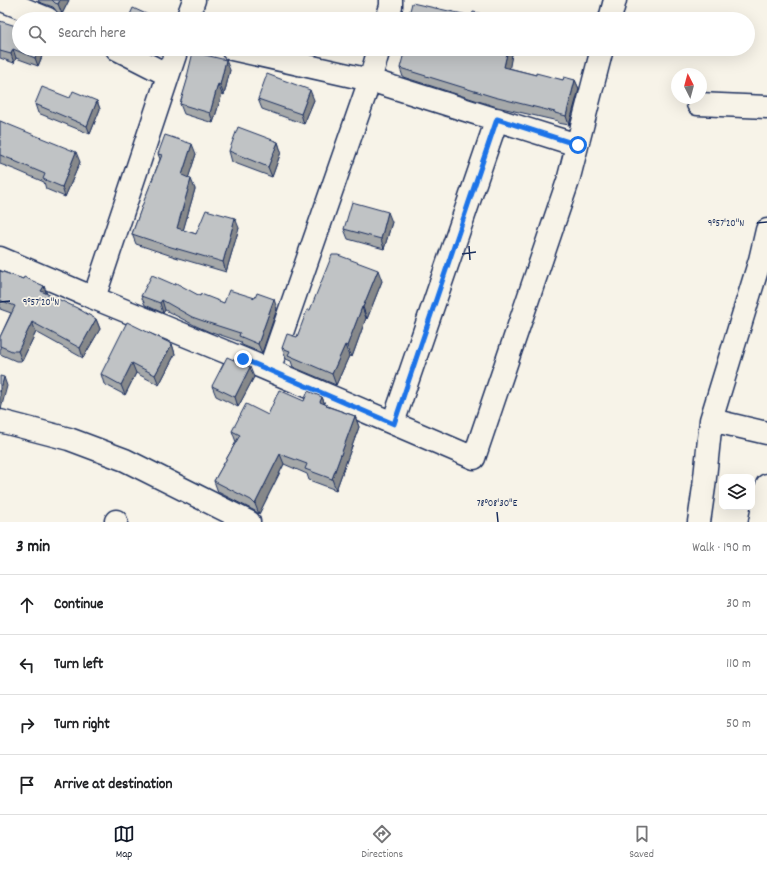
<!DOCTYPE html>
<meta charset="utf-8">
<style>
:root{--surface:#fff;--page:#f6f6f6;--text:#202124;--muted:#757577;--line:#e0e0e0;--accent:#111827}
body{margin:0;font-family:Dekko,sans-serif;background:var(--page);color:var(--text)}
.controls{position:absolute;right:12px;bottom:12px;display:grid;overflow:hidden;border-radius:8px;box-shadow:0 4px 16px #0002}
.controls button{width:36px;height:36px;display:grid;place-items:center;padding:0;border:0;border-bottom:1px solid var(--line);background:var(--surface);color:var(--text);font:20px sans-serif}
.compass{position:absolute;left:671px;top:68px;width:36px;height:36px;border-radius:50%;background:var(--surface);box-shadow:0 4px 16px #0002;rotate:354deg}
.stop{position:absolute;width:12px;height:12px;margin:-9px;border:3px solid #1a73e8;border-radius:50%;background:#fff}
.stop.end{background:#1a73e8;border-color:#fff;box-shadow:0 1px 4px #0008}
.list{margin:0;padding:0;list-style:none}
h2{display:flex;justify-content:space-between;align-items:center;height:52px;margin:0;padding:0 16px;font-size:17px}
h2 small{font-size:13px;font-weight:400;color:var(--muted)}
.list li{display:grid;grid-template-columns:26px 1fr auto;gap:12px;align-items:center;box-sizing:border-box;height:60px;padding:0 16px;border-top:1px solid var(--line)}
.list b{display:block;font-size:15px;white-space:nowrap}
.list em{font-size:13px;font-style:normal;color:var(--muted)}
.icon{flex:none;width:22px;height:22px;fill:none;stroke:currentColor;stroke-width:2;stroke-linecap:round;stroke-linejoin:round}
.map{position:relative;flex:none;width:767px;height:522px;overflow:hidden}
.search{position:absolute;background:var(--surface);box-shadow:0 4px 16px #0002;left:12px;right:12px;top:12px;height:44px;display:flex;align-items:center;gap:10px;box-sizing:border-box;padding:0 14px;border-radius:22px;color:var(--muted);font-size:15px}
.sheet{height:292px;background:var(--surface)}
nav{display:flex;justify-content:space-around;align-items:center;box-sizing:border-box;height:56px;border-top:1px solid var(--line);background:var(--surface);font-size:11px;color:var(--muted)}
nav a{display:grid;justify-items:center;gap:2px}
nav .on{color:var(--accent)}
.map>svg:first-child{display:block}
</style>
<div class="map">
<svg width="767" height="522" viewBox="0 0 767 522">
<rect width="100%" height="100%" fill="#f7f3e8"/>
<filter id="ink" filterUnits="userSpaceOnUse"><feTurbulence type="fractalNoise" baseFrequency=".025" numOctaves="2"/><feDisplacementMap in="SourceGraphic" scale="8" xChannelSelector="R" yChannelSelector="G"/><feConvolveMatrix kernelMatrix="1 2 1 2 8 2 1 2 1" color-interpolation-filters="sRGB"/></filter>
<g filter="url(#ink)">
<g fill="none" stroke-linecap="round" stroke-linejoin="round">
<defs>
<path id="street" d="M2,0L48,19
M187,19L194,0
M387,19L391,6V0
M610,19L615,0
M117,49L168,75
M232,49L370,80L379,49
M698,104L767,107
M0,258L94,298L177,49
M94,298L243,359L474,458L568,181L602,49
M269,370L370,80L577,145
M711,420L767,433
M0,421L69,439L125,460L249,522
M393,423L497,119
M116,522V521
M699,522L704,487L711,420L760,260L767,230
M760,522L767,485"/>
</defs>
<use href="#street" stroke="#1b2f5e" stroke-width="25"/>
<use href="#street" stroke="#f7f3e8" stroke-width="22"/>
</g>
<path fill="#a5a8a9" stroke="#1b2f5e" d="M38,0H69L62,14L58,13L53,7L39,2Z
M0,22L19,49H45L38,66L16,58L14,63L0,58Z
M148,49H164L162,55Z
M513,49L509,68L536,75L563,80H575L579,89L569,125L558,123V121L497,107L403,77L400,68Z
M230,70L224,95L222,94L213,123L184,114L180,104L188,79L187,77Z
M258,99L314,100L304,124L262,109Z
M97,101L100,109L90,134L38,113L35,104Z
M0,121L80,162L65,197L46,189L44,182L16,170L0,164Z
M278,142L281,152L272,177L232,162L229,151Z
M158,154H196L188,178L195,189L183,230L196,234L239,228L226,272L175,257L136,244L132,234L160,159Z
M392,222L384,249L348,239L344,229Z
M0,271L23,279L44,286L47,294L96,319L100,329L83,358L36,332L22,361H16L0,354V337L11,313L0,309Z
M382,281L367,319L366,318L352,357L349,356L336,385L293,367L291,361L286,359L282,348L297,337L310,310Z
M175,285L200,296L224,303L277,309L262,353L242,345L241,342L212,332V333L196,326L165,310L163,313L145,305L141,296Z
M172,344L175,354L159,385L136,373L125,395L104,384L101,374Z
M254,377L238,407L216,396L212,386Z
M322,397L325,404L327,406L355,416L359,427L336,490L309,480L307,474L284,464L259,514L255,511L218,492L214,481L236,442L232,431L304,401Z"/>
<path fill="#86888a" stroke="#1b2f5e" d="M60,0H69L62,14L58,4Z
M13,49L16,58L14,63L11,54Z
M39,49H45L38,66L35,58Z
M160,49H164L162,55Z
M508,49H513L508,77L504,67Z
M226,60L230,70L224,95L220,85Z
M575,80L579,89L569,125L566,116Z
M218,84L222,94L213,123L210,113Z
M310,90L314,100L304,124L301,114Z
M97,101L100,109L90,134L87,126Z
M278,142L281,152L272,177L268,167Z
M192,144L196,154L186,185L182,175Z
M76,152L80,162L65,197L62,187Z
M191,179L195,189L181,238L177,228Z
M388,212L392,222L384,249L381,239Z
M235,218L239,228L226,272L223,262Z
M378,270L382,281L367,319L363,307Z
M44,286L47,296L41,291Z
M274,299L277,309L262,353L258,344Z
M162,300L165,310L163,313L160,303Z
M362,307L366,318L352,357L347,346Z
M96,319L100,329L83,358L80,348Z
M32,322L36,332L22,361L18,351Z
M172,344L175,354L159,385L155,375Z
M345,345L349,356L336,385L332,374Z
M132,363L136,373L125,395L121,385Z
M250,367L254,377L238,407L235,397Z
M4,377L7,386L1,409L0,405V392Z
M322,397L326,408L320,402Z
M355,416L359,427L336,490L332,479Z
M280,454L284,464L259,514L255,504Z"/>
<path fill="#c0c3c5" stroke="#1b2f5e" d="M52,0H60L58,4L55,3Z
M412,3L472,16L473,12L507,19H408Z
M133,8L157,19H128Z
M0,21L19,27V49H39L35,58L13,49L11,54L0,51Z
M405,49H508L504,67L536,75V73L563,80L564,77L575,80L566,116L555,113V112L494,97L400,68Z
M193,52L226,60L220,85L218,84L210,113L180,104L188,77H187Z
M267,74L310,90L301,114L258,99Z
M42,87L70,98L73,91L97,101L87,126L35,104Z
M0,121L76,152L62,187L43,179L45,174L12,160H13L0,155Z
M238,127L278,142L268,167L229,151Z
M165,135L192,144L182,175L191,179L177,228L196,234L206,210L235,218L223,262L171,247L132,234L145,198L162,155L158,154Z
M352,202L388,212L381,239L344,229Z
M332,255H338L378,270L363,307H362L347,346L345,345L332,374L288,355L290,351L282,348L287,334L297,337L307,310H310Z
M0,271L23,279L24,277L44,286L41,291L77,308L96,319L80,348L32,322L18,351H12L0,346V337L15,306L0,300Z
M152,275L175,285L176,283L200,296L201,294L224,303L229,290L255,298L257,293L274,299L258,344L239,336L240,333L209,323L192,317L162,300L160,303L141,296Z
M127,322L172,344L155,375L132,363L121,385L101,374Z
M227,357L250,367L235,397L212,386Z
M0,376L4,377L0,392Z
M279,390L304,401L308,391L322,397L320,402L327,405L326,406L355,416L332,479L305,469L307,464L280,454L255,504L251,500L214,481L240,435L232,431L246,404L268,415Z"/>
</g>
<g fill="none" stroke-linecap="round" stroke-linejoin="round" filter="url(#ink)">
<path stroke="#1a73e8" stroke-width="5" d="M243,359L394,424L497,119L578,145"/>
</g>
<path fill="none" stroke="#1b2f5e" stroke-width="1.5" d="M757,223L767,222M469,246L470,260M462,254L476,252M0,302L10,301M497,512L498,522"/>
<g font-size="10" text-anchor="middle" fill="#1b2f5e" stroke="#f7f3e8" stroke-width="3.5" stroke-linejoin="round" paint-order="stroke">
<text x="726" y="226">9°57'20"N</text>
<text x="41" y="305">9°57'20"N</text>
<text x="497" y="506">78°08'30"E</text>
</g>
</svg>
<div class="controls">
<button><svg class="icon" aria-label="layers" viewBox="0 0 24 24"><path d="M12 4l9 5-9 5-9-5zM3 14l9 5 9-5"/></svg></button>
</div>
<svg class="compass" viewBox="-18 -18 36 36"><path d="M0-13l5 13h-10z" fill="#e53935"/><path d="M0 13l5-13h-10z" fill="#757577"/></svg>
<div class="stop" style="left:578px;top:145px"></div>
<div class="stop end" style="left:243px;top:359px"></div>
<div class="search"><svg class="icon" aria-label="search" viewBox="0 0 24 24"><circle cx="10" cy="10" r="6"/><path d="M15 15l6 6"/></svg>Search here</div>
</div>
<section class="sheet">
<h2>3 min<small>Walk · 190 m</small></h2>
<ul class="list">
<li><svg class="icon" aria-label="ahead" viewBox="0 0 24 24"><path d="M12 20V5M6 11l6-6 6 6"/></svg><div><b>Continue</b></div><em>30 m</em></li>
<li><svg class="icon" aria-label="left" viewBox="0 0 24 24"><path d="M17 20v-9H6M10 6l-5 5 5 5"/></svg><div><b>Turn left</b></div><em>110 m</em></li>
<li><svg class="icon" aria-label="right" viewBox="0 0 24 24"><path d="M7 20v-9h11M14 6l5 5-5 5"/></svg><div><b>Turn right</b></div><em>50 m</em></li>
<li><svg class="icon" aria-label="arrive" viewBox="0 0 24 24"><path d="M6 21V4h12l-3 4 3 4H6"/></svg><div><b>Arrive at destination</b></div></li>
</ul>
</section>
<nav>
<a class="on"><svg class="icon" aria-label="map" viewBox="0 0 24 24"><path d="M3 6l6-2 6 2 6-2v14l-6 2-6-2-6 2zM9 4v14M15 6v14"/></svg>Map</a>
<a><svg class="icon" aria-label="directions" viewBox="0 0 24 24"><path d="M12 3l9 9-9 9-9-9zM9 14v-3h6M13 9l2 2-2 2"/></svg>Directions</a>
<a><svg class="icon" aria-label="saved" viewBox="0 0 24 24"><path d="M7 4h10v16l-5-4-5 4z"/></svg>Saved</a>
</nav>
